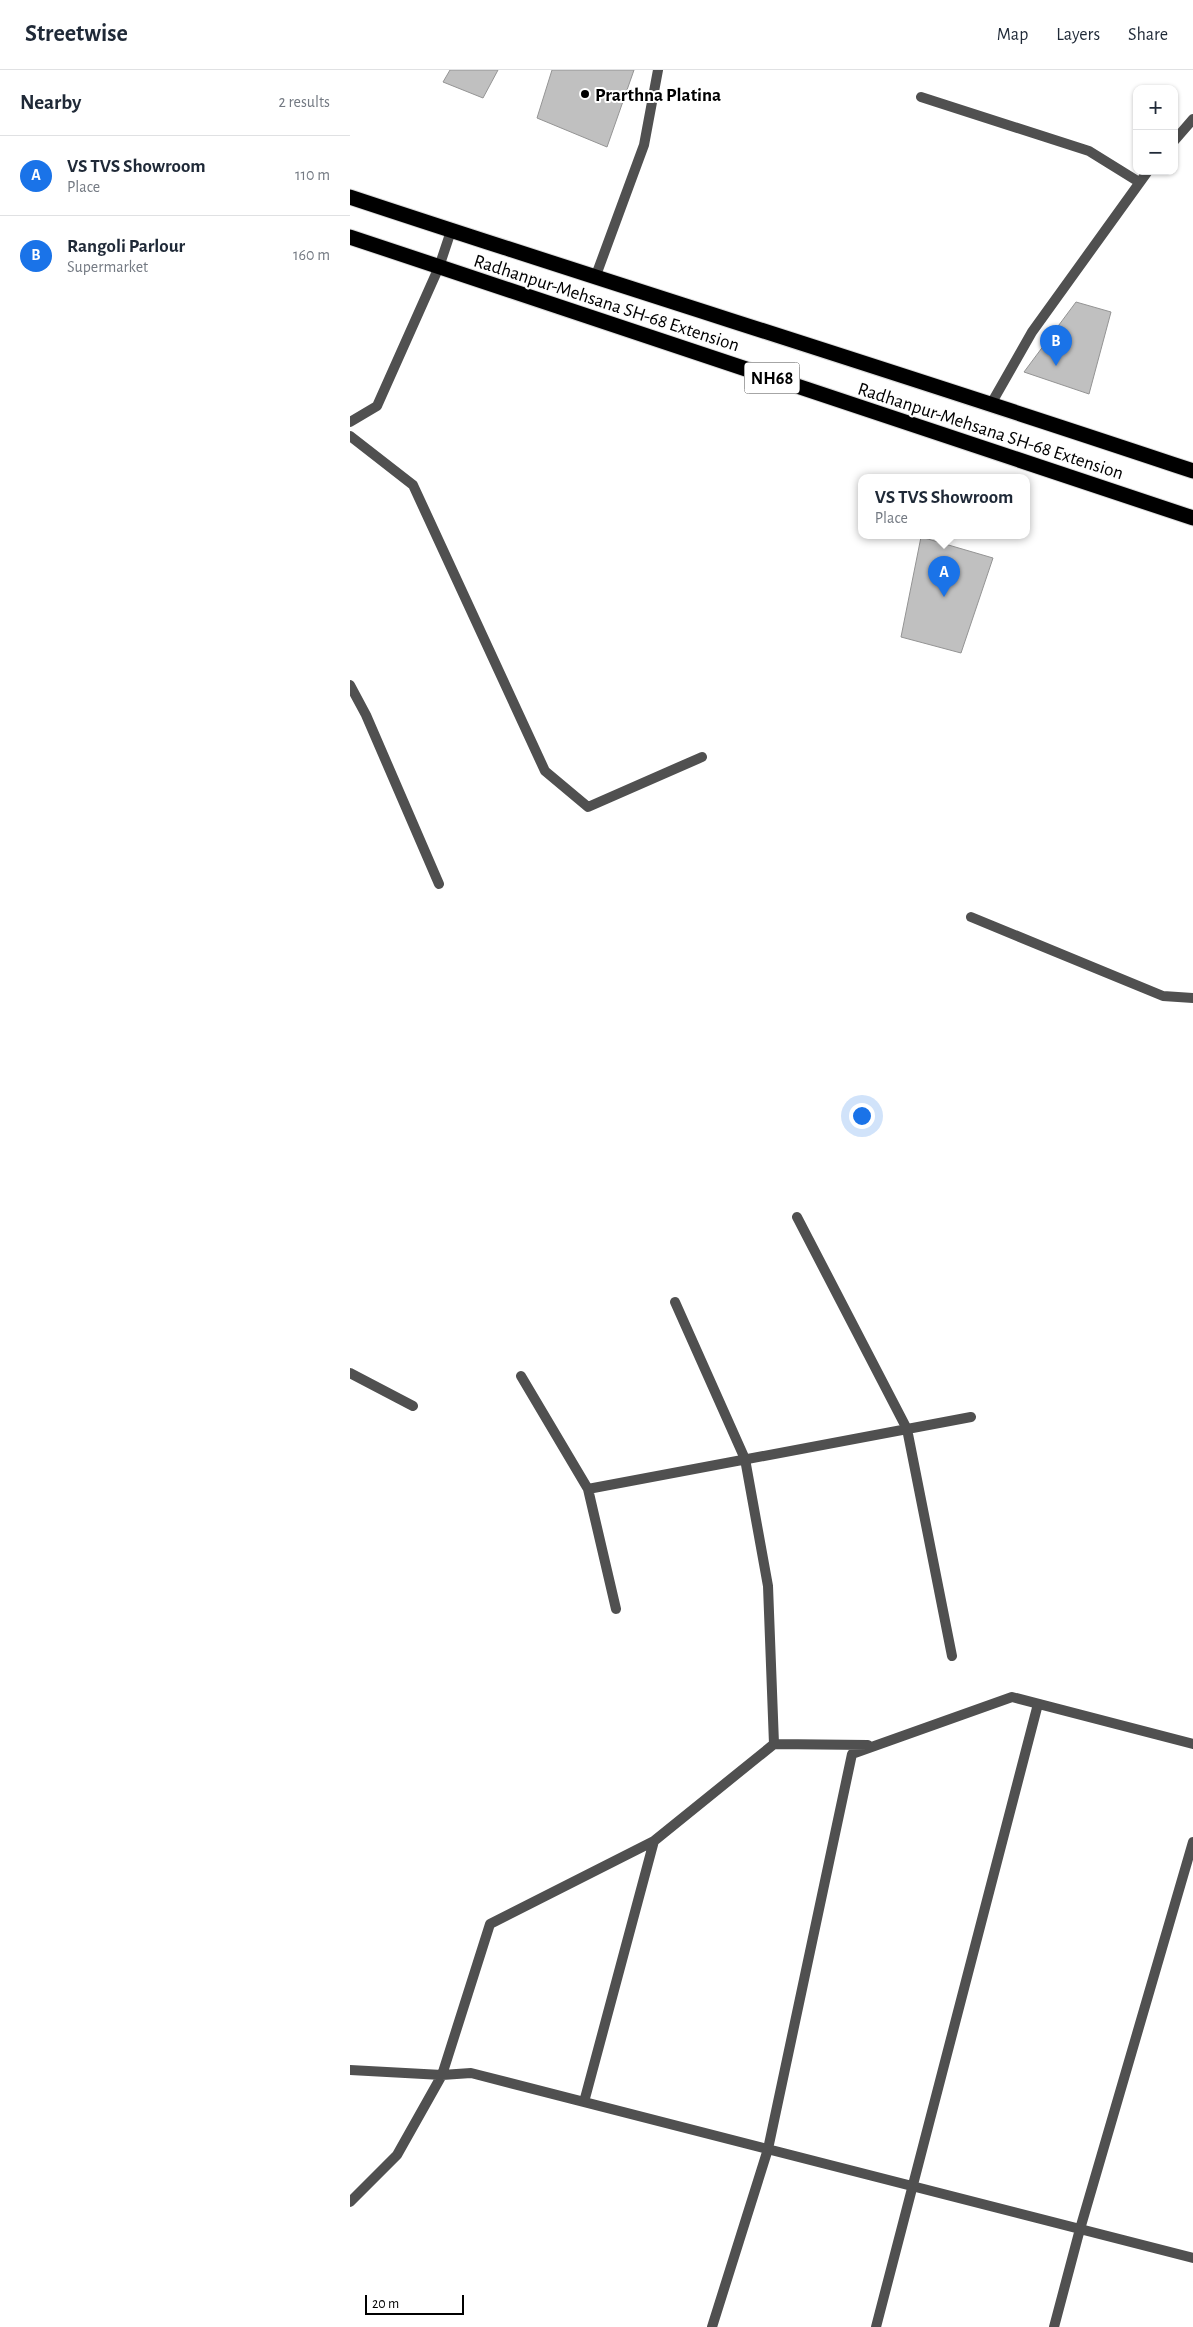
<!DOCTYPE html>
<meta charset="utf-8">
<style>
:root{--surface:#fff;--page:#f2f2f3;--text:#1f2937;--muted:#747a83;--line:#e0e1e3;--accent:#1a73e8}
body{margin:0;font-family:"Alegreya Sans",sans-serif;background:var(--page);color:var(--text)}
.controls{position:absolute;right:15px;top:15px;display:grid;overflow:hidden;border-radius:10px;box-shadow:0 1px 4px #0004}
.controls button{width:45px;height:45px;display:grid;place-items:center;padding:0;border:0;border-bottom:1px solid var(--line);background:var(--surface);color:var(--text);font:25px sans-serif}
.scale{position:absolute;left:15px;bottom:12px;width:99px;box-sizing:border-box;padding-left:5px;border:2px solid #000;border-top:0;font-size:14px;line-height:18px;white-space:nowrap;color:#000;-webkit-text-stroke:4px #fff;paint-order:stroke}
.you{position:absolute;left:511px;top:1045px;width:18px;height:18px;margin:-12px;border:4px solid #fff;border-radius:50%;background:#1a73e8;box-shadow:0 0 0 8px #1a73e833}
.badge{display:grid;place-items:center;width:32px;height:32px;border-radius:50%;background:var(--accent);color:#fff;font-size:16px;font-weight:700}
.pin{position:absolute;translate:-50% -41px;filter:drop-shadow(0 1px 2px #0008)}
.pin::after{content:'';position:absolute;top:26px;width:18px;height:15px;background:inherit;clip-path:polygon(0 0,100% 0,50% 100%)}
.popup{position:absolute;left:508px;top:404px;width:172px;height:65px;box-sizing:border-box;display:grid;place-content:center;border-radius:10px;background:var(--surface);filter:drop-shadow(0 1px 4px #0005);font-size:16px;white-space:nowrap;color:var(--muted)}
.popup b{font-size:19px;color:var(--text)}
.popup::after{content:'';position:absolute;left:50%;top:100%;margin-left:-10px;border:10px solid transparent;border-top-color:var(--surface)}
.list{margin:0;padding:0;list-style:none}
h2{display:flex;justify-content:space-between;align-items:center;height:65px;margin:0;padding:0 20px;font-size:21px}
h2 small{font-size:16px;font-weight:400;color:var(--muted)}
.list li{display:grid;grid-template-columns:32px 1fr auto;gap:15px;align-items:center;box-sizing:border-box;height:80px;padding:0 20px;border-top:1px solid var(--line)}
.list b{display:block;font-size:19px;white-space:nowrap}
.list p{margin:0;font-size:16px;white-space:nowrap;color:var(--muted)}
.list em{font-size:16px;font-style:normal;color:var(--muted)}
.map{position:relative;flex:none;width:843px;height:2257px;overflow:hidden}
header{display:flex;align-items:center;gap:30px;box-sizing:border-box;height:70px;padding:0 25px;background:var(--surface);border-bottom:1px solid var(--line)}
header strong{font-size:24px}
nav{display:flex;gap:28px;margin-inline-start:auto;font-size:18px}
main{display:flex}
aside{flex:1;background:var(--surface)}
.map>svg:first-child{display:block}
</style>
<header>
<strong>Streetwise</strong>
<nav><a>Map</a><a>Layers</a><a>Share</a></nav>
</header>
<main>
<aside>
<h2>Nearby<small>2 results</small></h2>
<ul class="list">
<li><span class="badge">A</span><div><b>VS TVS Showroom</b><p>Place</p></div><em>110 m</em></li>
<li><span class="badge">B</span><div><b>Rangoli Parlour</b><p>Supermarket</p></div><em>160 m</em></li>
</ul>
</aside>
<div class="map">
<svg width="843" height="2257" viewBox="0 0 843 2257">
<rect width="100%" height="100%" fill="#fff"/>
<path fill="#c0c0c0" stroke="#949494" d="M100,0H148L133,28L93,12Z
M202,0H284L257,77L187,48Z
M726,232L761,242L739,324L674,302Z
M571,467L643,488L611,583L551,567Z"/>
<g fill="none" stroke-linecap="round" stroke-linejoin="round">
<defs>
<path id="highway" d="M0,127C281,220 563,307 843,401
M0,167L843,448"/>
</defs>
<use href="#highway" stroke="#dbdbdb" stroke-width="17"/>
<path stroke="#505050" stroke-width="10" d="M571,27L739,81L789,112
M824,71L843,49
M245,208L294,75L308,0
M641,334L682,262L798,101
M0,352L27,336L89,197L101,161
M0,366L63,415L195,701L238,737L352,687
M0,615L16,645L89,814
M621,847L813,926L843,928
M447,1147L557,1359L602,1586
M325,1232L395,1389L418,1516L424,1674
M0,1303L63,1336
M171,1306L238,1419L266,1539
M238,1419L621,1347
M0,2000L92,2005L121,2003L843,2188
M234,2032L304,1771L424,1674L518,1675
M0,2132L47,2085L92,2005L140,1854L304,1771
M362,2257L418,2079L502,1684L662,1627L843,1674
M526,2257L688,1634
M704,2257L730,2159L843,1772"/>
<use href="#highway" stroke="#000" stroke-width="15"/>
</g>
<circle fill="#000" stroke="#fff" stroke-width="2" cx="235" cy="24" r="5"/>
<g text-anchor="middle" stroke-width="4" stroke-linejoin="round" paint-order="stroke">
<rect fill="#fff" stroke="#4c4c4c" stroke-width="1" x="394.5" y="292.5" width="55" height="31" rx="4"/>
<g font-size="18" font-weight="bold" fill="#000">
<text x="422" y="314">NH68</text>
</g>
<g font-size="19" font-weight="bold" fill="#000" stroke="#fff" text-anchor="start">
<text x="245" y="31">Prarthna Platina</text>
</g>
<g font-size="19" fill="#000" stroke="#fff">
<text transform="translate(257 232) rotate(18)" y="7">Radhanpur-Mehsana SH-68 Extension</text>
<text transform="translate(641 360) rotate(18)" y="7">Radhanpur-Mehsana SH-68 Extension</text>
</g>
</g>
</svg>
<div class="controls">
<button>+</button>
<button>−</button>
</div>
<div class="scale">20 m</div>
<div class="you"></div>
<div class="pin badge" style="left:594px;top:527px">A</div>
<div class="popup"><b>VS TVS Showroom</b>Place</div>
<div class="pin badge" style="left:706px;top:296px">B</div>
</div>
</main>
